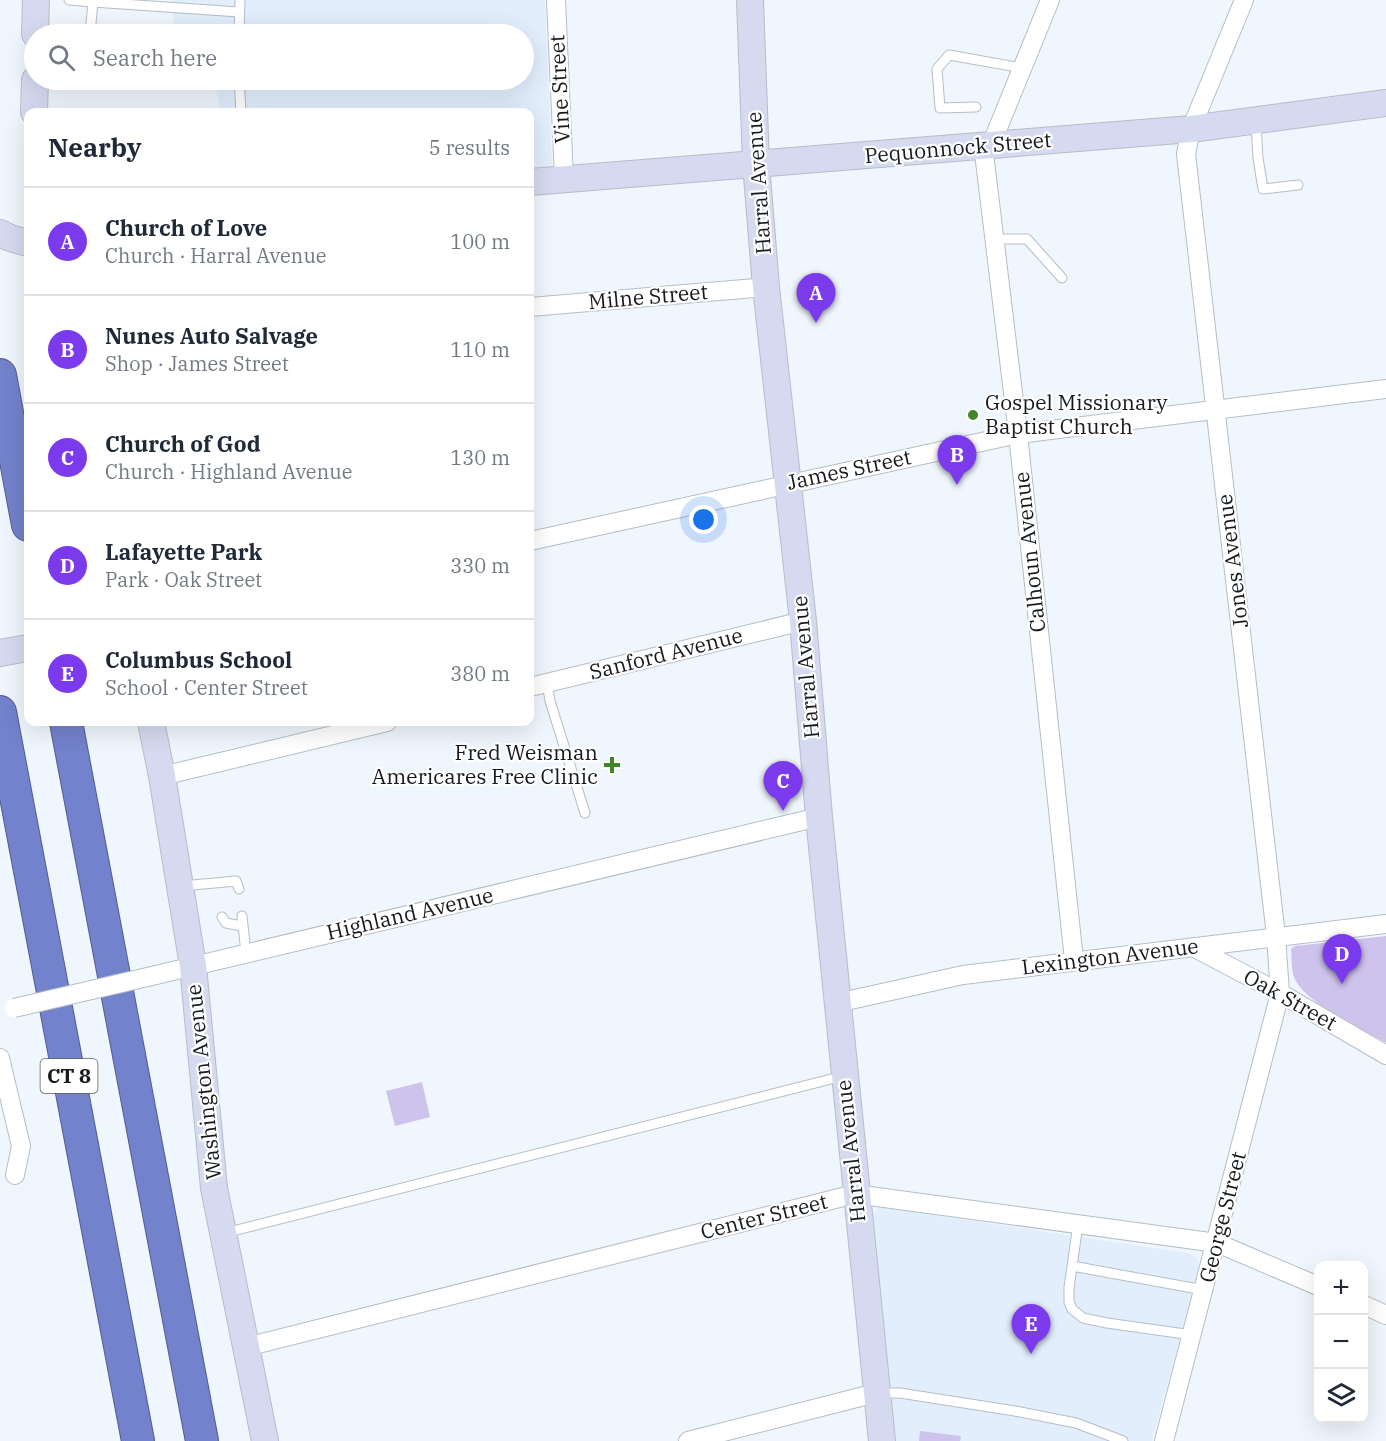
<!DOCTYPE html>
<meta charset="utf-8">
<style>
:root{--surface:#fff;--page:#f6f6f7;--text:#1f2937;--muted:#747a83;--line:#e0e1e3;--accent:#7c3aed}
body{margin:0;font-family:"IBM Plex Serif",serif;background:var(--page);color:var(--text)}
.controls{position:absolute;right:18px;bottom:18px;display:grid;overflow:hidden;border-radius:12px;box-shadow:0 6px 24px #0002}
.controls button{width:54px;height:54px;display:grid;place-items:center;padding:0;border:0;border-bottom:2px solid var(--line);background:var(--surface);color:var(--text);font:30px sans-serif}
.you{position:absolute;left:704px;top:520px;width:21px;height:21px;margin:-15px;border:4px solid #fff;border-radius:50%;background:#1a73e8;box-shadow:0 0 0 9px #1a73e833}
.badge{display:grid;place-items:center;width:39px;height:39px;border-radius:50%;background:var(--accent);color:#fff;font-size:20px;font-weight:700}
.pin{position:absolute;translate:-50% -50px;filter:drop-shadow(0 2px 3px #0008)}
.pin::after{content:'';position:absolute;top:32px;width:21px;height:18px;background:inherit;clip-path:polygon(0 0,100% 0,50% 100%)}
.list{margin:0;padding:0;list-style:none}
h2{display:flex;justify-content:space-between;align-items:center;height:78px;margin:0;padding:0 24px;font-size:26px}
h2 small{font-size:20px;font-weight:400;color:var(--muted)}
.list li{display:grid;grid-template-columns:39px 1fr auto;gap:18px;align-items:center;box-sizing:border-box;height:108px;padding:0 24px;border-top:2px solid var(--line)}
.list b{display:block;font-size:22px;white-space:nowrap}
.list p{margin:0;font-size:20px;white-space:nowrap;color:var(--muted)}
.list em{font-size:20px;font-style:normal;color:var(--muted)}
.icon{flex:none;width:33px;height:33px;fill:none;stroke:currentColor;stroke-width:2;stroke-linecap:round;stroke-linejoin:round}
.map{position:relative;flex:none;width:1386px;height:1441px;overflow:hidden}
.search{position:absolute;background:var(--surface);box-shadow:0 6px 24px #0002;left:24px;top:24px;width:510px;height:66px;display:flex;align-items:center;gap:15px;box-sizing:border-box;padding:0 21px;border-radius:33px;color:var(--muted);font-size:22px}
.panel{position:absolute;background:var(--surface);box-shadow:0 6px 24px #0002;left:24px;top:108px;width:510px;height:618px;border-radius:12px}
.map>svg:first-child{display:block}
</style>
<div class="map">
<svg width="1386" height="1441" viewBox="0 0 1386 1441">
<rect width="100%" height="100%" fill="#f0f6fd"/>
<path fill="#e2eefc" d="M173,0H545L552,164L549,167L530,169V112H220L216,80H524V34H174Z
M878,1207L1188,1253L1197,1257L1199,1268L1152,1441H896L873,1215Z"/>
<path fill="#cec3ed" d="M1386,936V1043C1362,1029 1304,1003 1294,977C1291,969 1292,957 1291,949L1295,946Z
M422,1082L430,1117L395,1126L386,1091Z
M920,1431L961,1436L960,1441H919Z"/>
<g fill="none" stroke-linecap="round" stroke-linejoin="round">
<defs>
<path id="lane" d="M69,0L93,2L90,34
M93,2L239,12
M239,34L240,0
M239,80L241,112
M976,107L940,108L937,69L949,55L1022,68
M1256,123L1258,158L1263,189L1298,185
M994,239H1027L1062,278
M547,683L550,701L585,813
M182,886L236,881L239,889
M242,916L246,953
M222,917L226,923L242,926
M1078,1224L1069,1288V1302L1072,1309L1083,1318L1107,1323L1192,1335
M225,1233L843,1076
M1072,1266L1204,1290
M878,1393H900L1015,1411L1076,1423L1123,1441"/>
<path id="street" d="M556,0L564,178
M983,145L1018,434L1074,960
M991,145L1050,0
M530,307L766,287
M530,541L1018,434L1386,389
M530,687L803,621
M162,776L387,722
M1193,947L1280,993L1386,1055
M156,975L819,817
M837,1003L963,975L1386,924
M0,1058L21,1146L15,1175
M1364,1305L1386,1315
M246,1347L855,1194L1217,1243L1318,1286
M688,1441L876,1393
M1164,1441L1280,993L1276,936L1186,154L1191,129L1244,0"/>
<path id="secondary" d="M750,0L756,164L766,287L803,621L819,817L882,1441
M35,34L36,0
M34,112L35,80
M530,182L1191,129L1386,103
M0,233L10,238L28,243
M0,653L28,648
M151,722L162,776L193,966L214,1188L265,1441"/>
<path id="highway" d="M0,375L28,525
M0,712L138,1441
M66,722L202,1441"/>
</defs>
<use href="#lane" stroke="#b4bec8" stroke-width="11"/>
<use href="#street" stroke="#b4bec8" stroke-width="20"/>
<use href="#secondary" stroke="#b4bec8" stroke-width="28"/>
<use href="#highway" stroke="#525d8f" stroke-width="34"/>
<use href="#lane" stroke="#fff" stroke-width="9"/>
<use href="#street" stroke="#fff" stroke-width="18"/>
<use href="#secondary" stroke="#d5daf0" stroke-width="26"/>
<use href="#highway" stroke="#7382cc" stroke-width="32"/>
<defs>
<path id="street-bridge" d="M14,1008L156,975"/>
</defs>
<use href="#street-bridge" stroke="#b4bec8" stroke-width="20" stroke-linecap="butt"/>
<use href="#street-bridge" stroke="#fff" stroke-width="18"/>
</g>
<g fill="#418528" stroke="#fff" stroke-width="2">
<circle cx="973" cy="415" r="6"/>
<path d="M609 756h6v6h6v6h-6v6h-6v-6h-6v-6h6z"/>
</g>
<g text-anchor="middle" stroke-width="4.5" stroke-linejoin="round" paint-order="stroke">
<rect fill="#fff" stroke="#5c5e61" stroke-width="1.5" x="40.5" y="1059" width="57" height="34" rx="4.5"/>
<g font-size="20" font-weight="bold" fill="#16191d">
<text x="69" y="1083">CT 8</text>
</g>
<g font-size="21" fill="#16191d" stroke="#fff">
<text transform="translate(560 89) rotate(-93)" y="7">Vine Street</text>
<text transform="translate(958 148) rotate(-5)" y="7">Pequonnock Street</text>
<text transform="translate(759 183) rotate(-94)" y="7">Harral Avenue</text>
<text transform="translate(648 297) rotate(-5)" y="7">Milne Street</text>
<text transform="translate(849 470) rotate(-12)" y="7">James Street</text>
<text transform="translate(1030 552) rotate(-96)" y="7">Calhoun Avenue</text>
<text transform="translate(1233 561) rotate(-97)" y="7">Jones Avenue</text>
<text transform="translate(666 654) rotate(-14)" y="7">Sanford Avenue</text>
<text transform="translate(806 667) rotate(-95)" y="7">Harral Avenue</text>
<text transform="translate(410 914) rotate(-13)" y="7">Highland Avenue</text>
<text transform="translate(1110 957) rotate(-7)" y="7">Lexington Avenue</text>
<text transform="translate(1290 1000) rotate(29)" y="7">Oak Street</text>
<text transform="translate(204 1082) rotate(-96)" y="7">Washington Avenue</text>
<text transform="translate(851 1151) rotate(-96)" y="7">Harral Avenue</text>
<text transform="translate(764 1217) rotate(-14)" y="7">Center Street</text>
<text transform="translate(1223 1217) rotate(-76)" y="7">George Street</text>
</g>
<g font-size="21" fill="#16191d" stroke="#fff" text-anchor="start">
<text x="985" y="410">Gospel Missionary<tspan x="985" dy="24">Baptist Church</tspan></text>
<text x="598" y="760" text-anchor="end">Fred Weisman<tspan x="598" dy="24">Americares Free Clinic</tspan></text>
</g>
</g>
</svg>
<div class="controls">
<button>+</button>
<button>−</button>
<button><svg class="icon" aria-label="layers" viewBox="0 0 24 24"><path d="M12 4l9 5-9 5-9-5zM3 14l9 5 9-5"/></svg></button>
</div>
<div class="you"></div>
<div class="pin badge" style="left:816px;top:323px">A</div>
<div class="pin badge" style="left:957px;top:485px">B</div>
<div class="pin badge" style="left:783px;top:811px">C</div>
<div class="pin badge" style="left:1342px;top:984px">D</div>
<div class="pin badge" style="left:1031px;top:1354px">E</div>
<div class="search"><svg class="icon" aria-label="search" viewBox="0 0 24 24"><circle cx="10" cy="10" r="6"/><path d="M15 15l6 6"/></svg>Search here</div>
<section class="panel">
<h2>Nearby<small>5 results</small></h2>
<ul class="list">
<li><span class="badge">A</span><div><b>Church of Love</b><p>Church · Harral Avenue</p></div><em>100 m</em></li>
<li><span class="badge">B</span><div><b>Nunes Auto Salvage</b><p>Shop · James Street</p></div><em>110 m</em></li>
<li><span class="badge">C</span><div><b>Church of God</b><p>Church · Highland Avenue</p></div><em>130 m</em></li>
<li><span class="badge">D</span><div><b>Lafayette Park</b><p>Park · Oak Street</p></div><em>330 m</em></li>
<li><span class="badge">E</span><div><b>Columbus School</b><p>School · Center Street</p></div><em>380 m</em></li>
</ul>
</section>
</div>
